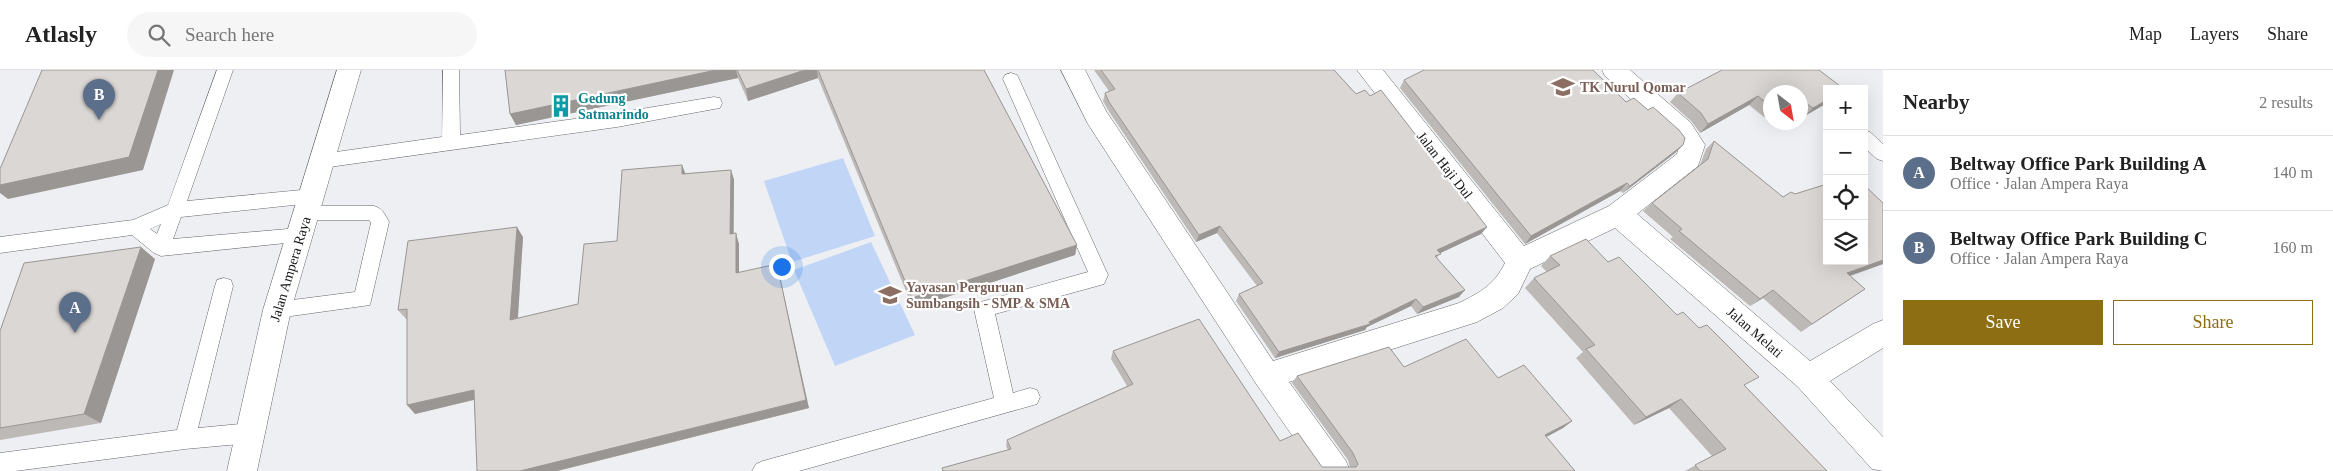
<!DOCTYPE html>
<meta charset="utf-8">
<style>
:root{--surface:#fff;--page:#f6f6f6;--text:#222;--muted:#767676;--line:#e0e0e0;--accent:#8e6e12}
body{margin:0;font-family:"Times New Roman",serif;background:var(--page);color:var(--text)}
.controls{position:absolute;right:15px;top:15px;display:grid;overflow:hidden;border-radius:0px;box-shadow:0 5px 20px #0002}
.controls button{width:45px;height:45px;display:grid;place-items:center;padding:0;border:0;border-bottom:1px solid var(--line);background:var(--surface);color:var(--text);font:25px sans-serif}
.compass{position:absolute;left:1763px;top:15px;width:45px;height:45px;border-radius:50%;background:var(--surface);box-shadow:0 5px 20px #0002;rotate:149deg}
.you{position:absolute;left:781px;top:196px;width:18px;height:18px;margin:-12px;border:4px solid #fff;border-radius:50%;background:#1a73e8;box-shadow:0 0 0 8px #1a73e833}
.badge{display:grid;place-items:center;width:32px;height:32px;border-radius:50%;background:var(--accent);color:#fff;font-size:16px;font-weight:700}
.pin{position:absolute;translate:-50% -41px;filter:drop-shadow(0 1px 2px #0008)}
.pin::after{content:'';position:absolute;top:26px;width:18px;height:15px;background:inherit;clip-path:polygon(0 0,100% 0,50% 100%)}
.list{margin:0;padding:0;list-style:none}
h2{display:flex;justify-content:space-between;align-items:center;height:65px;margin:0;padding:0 20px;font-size:21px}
h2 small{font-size:16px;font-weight:400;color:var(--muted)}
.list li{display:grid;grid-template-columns:32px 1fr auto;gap:15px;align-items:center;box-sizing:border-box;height:75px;padding:0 20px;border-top:1px solid var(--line)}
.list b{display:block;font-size:19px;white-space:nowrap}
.list p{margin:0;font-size:16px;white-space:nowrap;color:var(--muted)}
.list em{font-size:16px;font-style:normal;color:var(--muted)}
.actions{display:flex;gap:10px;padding:15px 20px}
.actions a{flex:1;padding:11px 0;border:1px solid var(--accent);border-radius:0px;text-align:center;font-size:18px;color:var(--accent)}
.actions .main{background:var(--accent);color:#fff}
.icon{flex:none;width:28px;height:28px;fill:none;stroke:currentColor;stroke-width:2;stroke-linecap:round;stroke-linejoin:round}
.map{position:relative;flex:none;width:1883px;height:401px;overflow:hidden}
header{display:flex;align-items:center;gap:30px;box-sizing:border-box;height:70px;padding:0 25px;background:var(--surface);border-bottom:1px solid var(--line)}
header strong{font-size:24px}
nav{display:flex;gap:28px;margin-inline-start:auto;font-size:18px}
.search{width:350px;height:45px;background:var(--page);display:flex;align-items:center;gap:12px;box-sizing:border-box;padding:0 18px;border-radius:28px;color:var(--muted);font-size:19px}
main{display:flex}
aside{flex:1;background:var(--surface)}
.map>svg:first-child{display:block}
</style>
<header>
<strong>Atlasly</strong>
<div class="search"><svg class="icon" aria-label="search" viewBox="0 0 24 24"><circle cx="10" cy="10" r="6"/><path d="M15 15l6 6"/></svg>Search here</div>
<nav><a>Map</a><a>Layers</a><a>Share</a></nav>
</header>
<main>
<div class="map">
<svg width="1883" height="401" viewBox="0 0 1883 401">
<rect width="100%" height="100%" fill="#edeff3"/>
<path fill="#c1d5f6" d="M843,88L875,166L792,192L764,111Z
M871,172L915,265L835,296L794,200Z"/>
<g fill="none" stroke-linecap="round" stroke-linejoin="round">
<defs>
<path id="lane" d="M217,0H233L187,131L312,119L318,121L321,126L318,131L312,133L181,147L173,169L299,158L305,161L308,166L305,171L161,186L154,183L132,165L0,183V167L133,150L168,135ZM161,154L157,164L150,159Z
M443,0H459L460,65L617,43L714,27L720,28L722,33L720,38L714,39L617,57L322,98L316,96L313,91L316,86L322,84L442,67Z
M1011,3L1017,5L1019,9L1108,205L1104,214L1097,216L995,244L1013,323L1030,318L1037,320L1040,327L1037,334L799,401H752L756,394L763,391L994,328L974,239L977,233L1088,202L1003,9L1005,5Z
M1864,60L1870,62L1883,74V91L1877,89L1864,77Z
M307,136H374C382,138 385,144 389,152L370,235L277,248L270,246L267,240L270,234L277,232L355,222L371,153L369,150H307L301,148L298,143L301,138Z
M224,208L231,210L233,216L198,358L251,353L258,356L261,363L258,370L251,373L185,379L15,401H0V383L177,360L215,216L217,210Z"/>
<path id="street" d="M1061,0H1085L1106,41L1273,291L1459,233C1481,222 1494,215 1505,193L1357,0H1383L1524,176L1609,136L1677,84L1679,76L1673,67L1605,6L1602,0H1630L1691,53L1705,75L1698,96L1637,144L1810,291L1873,254L1883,250V278L1830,311L1883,367V401L1872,399L1798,317L1615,158L1530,199L1518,224L1503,238L1477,252L1289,312L1346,391L1350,401H1317L1257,315L1088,54Z"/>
<path id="secondary" d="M337,0H361L291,240L257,401H227L263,240Z"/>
</defs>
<use href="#lane" stroke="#65676a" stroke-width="1"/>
<use href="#street" stroke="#65676a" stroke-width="1"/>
<use href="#secondary" stroke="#65676a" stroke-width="1"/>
<use href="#lane" fill="#fff" fill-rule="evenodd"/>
<use href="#street" fill="#fff" fill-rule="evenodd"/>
<use href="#secondary" fill="#fff" fill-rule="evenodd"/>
</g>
<path fill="#bcb9b6" d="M505,0H984L1077,175L1075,185L913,238L818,8L748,31L738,8L516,55L510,44Z
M1094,0H1334L1356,24L1487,157L1481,164L1440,183L1437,188L1459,227L1417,244L1411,236L1367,257L1365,260L1275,288L1236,231L1239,224L1257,216L1217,163L1196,172L1108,40L1103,31L1105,23L1109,21Z
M1404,10L1683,75L1675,83L1623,123L1620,121L1525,174L1400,18Z
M1827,19V33L1803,47L1800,45V22H1770V43L1764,47L1749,35L1700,63L1692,52L1670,32L1678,23Z
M1714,71L1783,127L1795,124L1883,133V194L1850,206L1865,219L1801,262L1763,228L1750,236L1670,169L1673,167L1643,141L1652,133L1700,95L1706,79Z
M682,95L685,104L731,100L734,110V164L739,174V202L809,338L557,401H477L474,330L415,344L407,250L398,240L523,167L518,248L578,234Z
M1550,186L1608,192L1745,316L1827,401H1685L1712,386L1669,338L1634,355L1576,288L1583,282L1525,218L1534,208L1547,202L1541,196Z
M155,189L101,353L0,370V261Z
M1113,281L1280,371L1322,397H1350L1348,390L1292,313L1297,306L1404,297L1498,308L1572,351L1563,358L1546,367L1575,401H942V398L1008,380L1006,376L1007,370L1127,316L1111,289Z"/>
<path fill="#999694" d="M158,0H174L143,100L8,129L0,123V115Z
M716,0H736L738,8L516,55L510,44Z
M805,0H817L818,8L748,31L746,19Z
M1758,26L1749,35L1700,63L1708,54Z
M1827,30V33L1803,47L1813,38Z
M1770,41V43L1764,47Z
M1683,75L1675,83L1623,123L1630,116Z
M682,95L686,105L682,104Z
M731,100L734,110L733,174L730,164Z
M1627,113L1620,121L1525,174L1531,166Z
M1220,156L1217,163L1196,172L1199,165Z
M517,157L523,167L517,259L510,250Z
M1487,157L1481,164L1432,187L1437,180Z
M736,163L739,174V213L736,203Z
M1077,175L1075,185L913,238L912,228Z
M141,177L155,189L101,353L84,344Z
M1883,190V194L1835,211L1847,203Z
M779,203L809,338L557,401H520Z
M1465,220L1459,227L1417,244L1423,237Z
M1773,220L1763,228L1750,236L1760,229Z
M1416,229L1411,236L1367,257L1365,260L1275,288L1279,282Z
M474,320L481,328L415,344L407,335Z
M1681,329L1669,338L1634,355L1646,347Z
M1572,351L1563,358L1537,372L1545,365Z"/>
<path fill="#dbd7d4" stroke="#999694" d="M42,0H158L129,87L0,115V99Z
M505,0H716L510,44Z
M737,0H805L746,19Z
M818,0H984L1077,175L912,228Z
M1101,0H1334L1356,24L1365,20L1370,26L1381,20L1487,157L1437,180L1441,184L1435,186L1465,220L1423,237L1416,229L1369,252L1370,254L1279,282L1239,224L1263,213L1220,156L1199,165L1109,32L1105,23L1115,19Z
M1424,0H1593L1626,32L1634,28L1648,40L1653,37L1679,60L1685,68L1683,75L1630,116L1627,113L1531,166L1404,10Z
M1722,0H1819L1844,19H1827V30L1813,38L1800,29V22H1770V36L1758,26L1708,54L1701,43L1678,23Z
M1714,71L1783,127L1791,122L1795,124L1827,114V191H1864V115L1883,133V190L1847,203L1865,219L1812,254L1773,220L1760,229L1679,161L1682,159L1652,133L1708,89Z
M682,95V104L731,100L730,164L736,163V203L777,194L806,330L520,401H477L474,320L407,335V239L398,240L408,171L517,157L510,250L578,234L584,174L617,171L622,100Z
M1586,169L1608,192L1619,187L1677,245L1683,242L1699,258L1707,255L1759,307L1744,315L1827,401H1700L1695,395L1726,379L1681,329L1646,347L1586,279L1595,275L1534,208L1560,195L1550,186Z
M141,177L84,344L0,358V261L24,193Z
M1199,249L1280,371L1298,363L1322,397H1356L1358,394L1353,383L1297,306L1389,277L1404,297L1466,269L1498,308L1524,295L1572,351L1545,365L1575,401H943L942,398L1011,379L1007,370L1133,314L1113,281Z"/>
<defs>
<symbol id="school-bare" viewBox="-9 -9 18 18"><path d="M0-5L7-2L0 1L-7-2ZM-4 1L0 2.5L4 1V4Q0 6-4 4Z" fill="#8d6e63" stroke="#fff" stroke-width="2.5" paint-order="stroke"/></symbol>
<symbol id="building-bare" viewBox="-9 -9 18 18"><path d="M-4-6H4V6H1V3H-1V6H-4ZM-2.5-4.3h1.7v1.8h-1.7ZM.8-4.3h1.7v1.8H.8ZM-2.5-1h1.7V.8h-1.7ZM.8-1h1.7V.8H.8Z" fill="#0f9aa8" stroke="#fff" stroke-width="2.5" paint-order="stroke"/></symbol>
</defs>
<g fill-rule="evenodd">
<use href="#school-bare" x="1547" y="1" width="32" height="32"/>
<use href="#building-bare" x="545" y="20" width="32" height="32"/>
<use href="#school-bare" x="874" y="209" width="32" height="32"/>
</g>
<g text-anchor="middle" stroke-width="4.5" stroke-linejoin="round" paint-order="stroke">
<g font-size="14" font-weight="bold" fill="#785e54" stroke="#fff" text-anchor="start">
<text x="1580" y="22">TK Nurul Qomar</text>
<text x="906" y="222">Yayasan Perguruan<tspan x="906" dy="16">Sumbangsih - SMP &amp; SMA</tspan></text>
</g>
<g font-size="14" font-weight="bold" fill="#0d838f" stroke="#fff" text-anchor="start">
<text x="578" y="33">Gedung<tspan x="578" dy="16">Satmarindo</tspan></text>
</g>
<g font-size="14" fill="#141516" stroke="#fff">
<text transform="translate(1445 95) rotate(52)" y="5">Jalan Haji Dul</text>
<text transform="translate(290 199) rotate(-73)" y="5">Jalan Ampera Raya</text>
<text transform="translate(1755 262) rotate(41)" y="5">Jalan Melati</text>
</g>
</g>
</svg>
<div class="controls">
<button>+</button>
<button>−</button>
<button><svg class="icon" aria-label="locate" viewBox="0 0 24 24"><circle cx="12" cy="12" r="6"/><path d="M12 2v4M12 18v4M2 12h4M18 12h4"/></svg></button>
<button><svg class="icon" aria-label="layers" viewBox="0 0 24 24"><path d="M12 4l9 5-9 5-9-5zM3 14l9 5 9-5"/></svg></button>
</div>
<svg class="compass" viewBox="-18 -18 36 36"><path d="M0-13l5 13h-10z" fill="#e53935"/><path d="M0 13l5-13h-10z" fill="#767676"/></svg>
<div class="you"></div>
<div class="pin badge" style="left:75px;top:263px;background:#5c6f8a">A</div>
<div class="pin badge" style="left:99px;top:50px;background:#5c6f8a">B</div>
</div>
<aside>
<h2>Nearby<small>2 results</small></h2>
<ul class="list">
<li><span class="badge" style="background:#5c6f8a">A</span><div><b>Beltway Office Park Building A</b><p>Office · Jalan Ampera Raya</p></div><em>140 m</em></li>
<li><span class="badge" style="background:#5c6f8a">B</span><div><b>Beltway Office Park Building C</b><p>Office · Jalan Ampera Raya</p></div><em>160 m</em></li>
</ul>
<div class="actions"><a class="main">Save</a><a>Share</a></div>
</aside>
</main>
